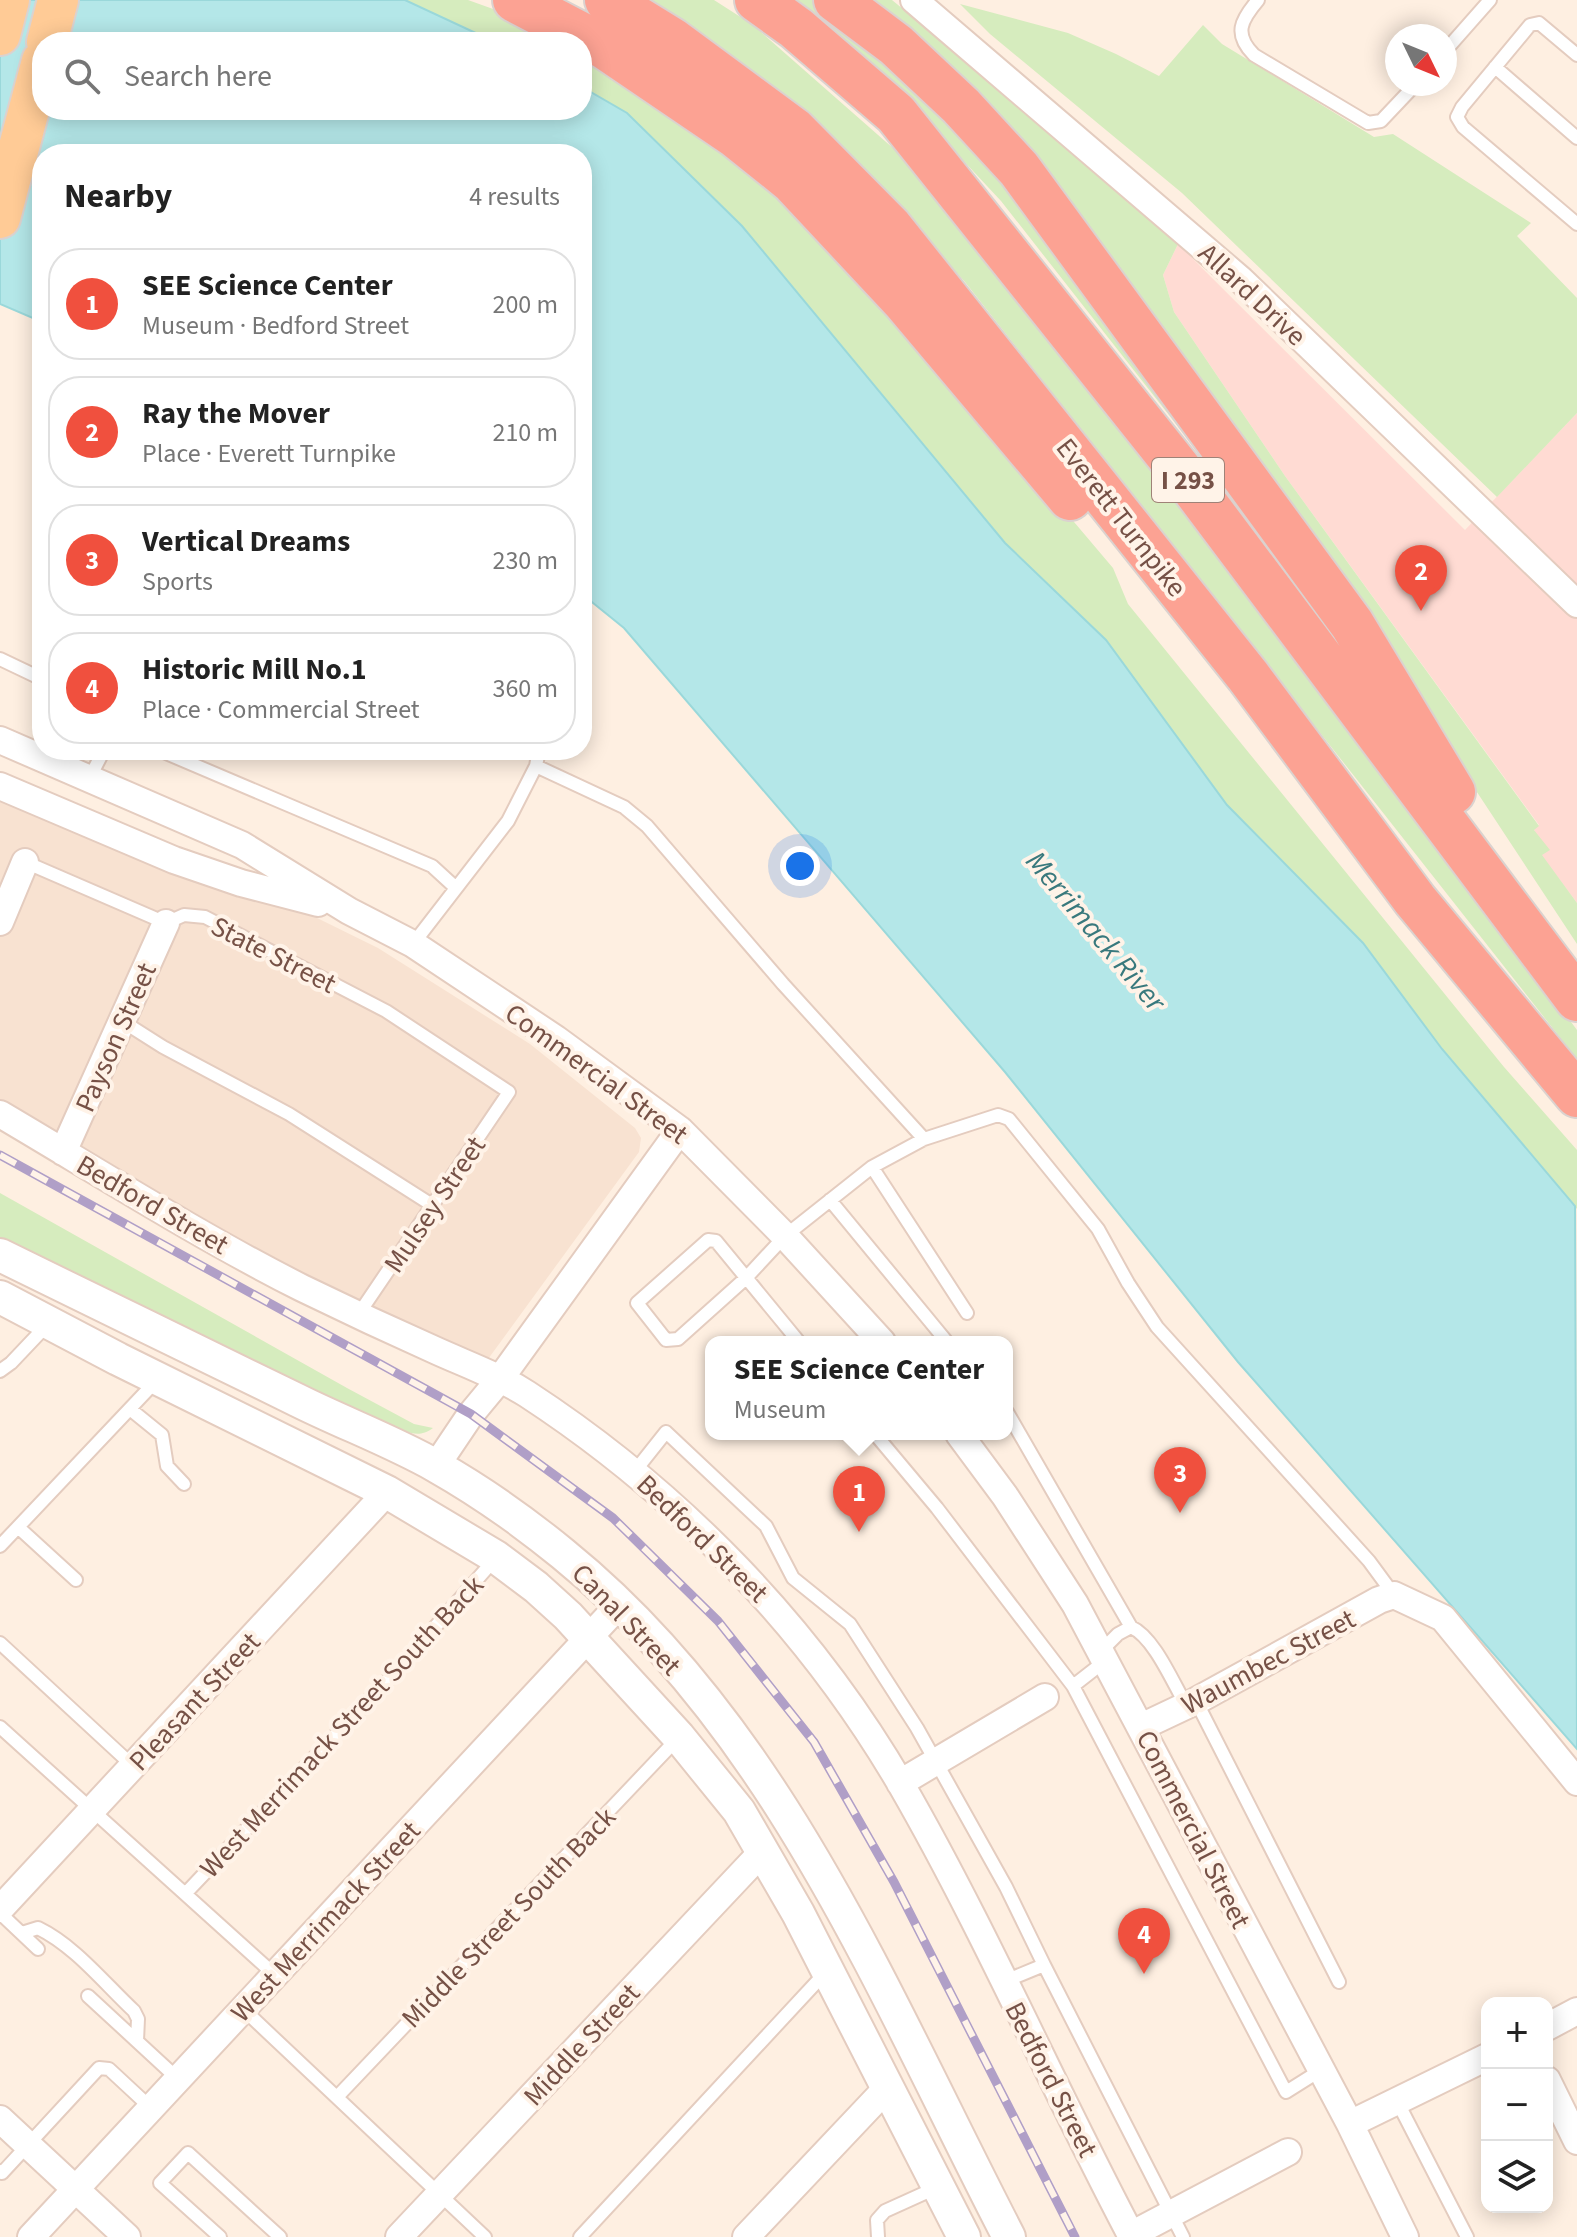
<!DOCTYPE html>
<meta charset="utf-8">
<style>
:root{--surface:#fff;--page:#f2f2f2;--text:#222;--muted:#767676;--line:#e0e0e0;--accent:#f0503e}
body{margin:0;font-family:"Source Sans 3",sans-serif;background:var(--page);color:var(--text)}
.controls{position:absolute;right:24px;bottom:24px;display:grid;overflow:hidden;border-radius:16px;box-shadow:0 4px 20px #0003}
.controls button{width:72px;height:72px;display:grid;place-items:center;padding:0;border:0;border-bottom:2px solid var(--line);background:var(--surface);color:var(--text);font:40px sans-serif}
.compass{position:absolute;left:1385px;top:24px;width:72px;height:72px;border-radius:50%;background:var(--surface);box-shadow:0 4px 20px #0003;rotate:133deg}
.you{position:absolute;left:800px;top:866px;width:28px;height:28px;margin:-20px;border:6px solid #fff;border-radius:50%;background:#1a73e8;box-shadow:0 0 0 12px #1a73e833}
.badge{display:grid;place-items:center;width:52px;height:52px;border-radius:50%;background:var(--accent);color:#fff;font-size:26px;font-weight:700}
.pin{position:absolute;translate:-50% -66px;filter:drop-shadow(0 2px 4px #0008)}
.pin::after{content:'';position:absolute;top:42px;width:28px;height:24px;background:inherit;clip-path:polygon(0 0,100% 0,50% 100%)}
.popup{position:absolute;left:705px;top:1336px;width:308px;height:104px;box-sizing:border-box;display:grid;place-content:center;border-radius:16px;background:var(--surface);filter:drop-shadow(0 2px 6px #0005);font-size:26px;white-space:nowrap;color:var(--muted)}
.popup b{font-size:30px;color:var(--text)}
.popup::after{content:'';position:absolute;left:50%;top:100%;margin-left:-16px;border:16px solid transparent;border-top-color:var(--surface)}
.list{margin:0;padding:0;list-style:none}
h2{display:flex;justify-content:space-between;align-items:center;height:104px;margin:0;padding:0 32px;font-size:34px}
h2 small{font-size:26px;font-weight:400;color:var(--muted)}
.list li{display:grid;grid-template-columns:52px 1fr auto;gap:24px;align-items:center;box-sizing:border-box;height:112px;margin:0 16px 16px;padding:0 16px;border:2px solid var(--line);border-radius:32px}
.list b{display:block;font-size:30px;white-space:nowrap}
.list p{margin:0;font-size:26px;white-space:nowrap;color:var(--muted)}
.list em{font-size:26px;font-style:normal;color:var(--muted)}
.icon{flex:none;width:44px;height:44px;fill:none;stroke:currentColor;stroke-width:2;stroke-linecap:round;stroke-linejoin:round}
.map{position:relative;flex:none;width:1577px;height:2237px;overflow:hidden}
.search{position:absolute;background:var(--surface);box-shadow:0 4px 20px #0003;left:32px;top:32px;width:560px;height:88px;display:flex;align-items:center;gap:20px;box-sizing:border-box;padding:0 28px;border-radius:32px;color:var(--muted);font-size:30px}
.panel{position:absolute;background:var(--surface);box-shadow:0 4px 20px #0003;left:32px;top:144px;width:560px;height:616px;border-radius:32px}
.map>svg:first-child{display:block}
</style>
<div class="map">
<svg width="1577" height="2237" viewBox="0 0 1577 2237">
<rect width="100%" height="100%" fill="#feefe1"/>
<path fill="#f8e2d1" d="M0,801L199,882L313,916L378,948L530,1044L635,1128L641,1138L639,1152L472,1381L0,1127Z"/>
<path fill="#ffdbd3" d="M1178,244L1465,530L1577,413V903L1541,855L1534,829L1539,825L1285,476L1174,312L1163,275Z"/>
<path fill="#d6ecbe" d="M405,0H468L507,14L555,42H495Z
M641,0H714L753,25L894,149L1000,270L1336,706L1577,1030V1059L965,282C887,195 808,106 710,40C688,26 664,13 641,0Z
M789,0H813L864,35L1017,179L1212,455L1205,461L1001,201L903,96Z
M862,0H892L1080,155L1178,244L1163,275L1174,312L1285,476L1539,826L1534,830L1550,850L1542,855L1577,903V944L1338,581Z
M960,4L1068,33L1116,54L1159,76L1203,25L1222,44L1374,137L1393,134L1531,223L1517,236L1577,298V413L1497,497L1182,193L990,34Z
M582,58L680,114L817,226L920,340L1113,568L1128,604L1504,1067L1577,1150V1209L1442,1049L1363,943L1227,805L1106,640L1005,543L627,113L582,87Z
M0,1193L347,1388L414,1424L433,1428C418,1439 408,1432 392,1426L388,1430L0,1241Z"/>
<path fill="#b4e7e8" stroke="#9ad8da" stroke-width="2" d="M0,0H405L495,42H42V110H582V87L627,113L742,226L1005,543L1106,640L1227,805L1363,943L1442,1049L1575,1206L1577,1749L1238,1362L1005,1072L624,628L582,594V154H42V322L0,304Z"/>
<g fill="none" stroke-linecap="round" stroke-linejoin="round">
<defs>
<path id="service" d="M1258,0C1241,20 1233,34 1254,55L1368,123L1381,121L1416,84
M1445,51L1490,0
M1577,55L1539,23L1530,25L1462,107L1457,117L1463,127L1577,224
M1495,67L1577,138
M0,659L42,679
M159,750L432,866L456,888
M536,766L624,807L647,826L783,984L924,1139
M89,779L104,750
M25,862L166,923L184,915L205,917L386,1011L509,1092L358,1315
M413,944L508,821L536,766L539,750
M122,1021L163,1047L289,1114L432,1205
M872,1167L967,1313
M830,1200L947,1342
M799,1342L716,1241L708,1240L637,1303L666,1340L678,1339L746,1278L785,1236L872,1167L924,1139L998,1115L1009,1119L1098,1229L1128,1283L1157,1327L1369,1561L1394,1595
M0,1371L11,1363L47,1325
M130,1409L162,1435L167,1466L184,1484
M1007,1412L1131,1627
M875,1434L937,1508L1073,1686L1286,2092L1321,2070
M635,1471L666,1432L766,1526L793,1578L850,1624L917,1728L1006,1887L1044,1965L1003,1982
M18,1527L76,1580
M0,1546L157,1380
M0,1643L133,1766
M1100,1652L1118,1634L1131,1627C1154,1637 1173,1683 1186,1705
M1073,1686L1105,1661
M1196,1701L1339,1982
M0,1727L275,1975
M185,1894L398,1669L495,1559
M0,1913L38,1949
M22,1933L38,1928C75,1946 104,1983 134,2011L138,2019L137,2041
M1044,1965L1183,2237
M88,1996L178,2079
M243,2009L485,2237
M337,2097L679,1737
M1397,2101L1467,2237
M0,2171L2,2173L99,2068L109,2069L151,2108
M220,2237L160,2183L188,2153L280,2237
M580,2237L825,1973
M878,2237L877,2220L885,2211L938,2187"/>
<path id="minor" d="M914,0L1241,280L1577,604
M0,740L242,845L349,911L413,944L556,1039L680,1130L785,1236L882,1342
M0,786L174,860L241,883L318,903
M0,922L25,862
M0,1114C100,1173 199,1236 302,1288C347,1310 392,1331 437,1351C468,1365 499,1376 527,1394C680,1494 810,1628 902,1786C986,1932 1053,2088 1132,2237
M63,1152L166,923
M959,1434L1005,1496L1075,1604L1350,2124L1405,2237
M436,1466L471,1414L500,1379L680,1130
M1141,1727L1196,1701L1379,1600L1394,1595L1443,1618L1577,1782
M900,1783L1045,1697
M0,1909L387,1492
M1547,2027L1577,2011
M1547,2080L1577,2141
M0,2119L127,2237
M1350,2124L1487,2057
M1131,2235L1288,2152
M31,2237L620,1604
M399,2237L764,1850
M746,2237L886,2089"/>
<path id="tertiary" d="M0,1255C99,1303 198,1352 297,1400C343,1423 392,1441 436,1466C480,1491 524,1522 563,1554C778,1728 885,1998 1009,2237
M0,1297L118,1359L387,1492L496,1557L536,1587L568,1616L679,1737L739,1811L798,1913L964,2237"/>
<path id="primary" d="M0,35L9,0
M47,42L58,0
M0,218L42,61"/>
<path id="motorway" d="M515,0L605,47L736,136L792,181L905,302L1070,498
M607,0L672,40L794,130L890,227L1248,676L1415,900L1577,1095
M757,0L796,28L896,114L1183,474L1577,999
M836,0L896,45L961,106L1019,169L1352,624L1453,792"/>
</defs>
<use href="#service" stroke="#e4ccbf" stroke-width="16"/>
<use href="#minor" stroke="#e4ccbf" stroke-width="30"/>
<use href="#tertiary" stroke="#e4ccbf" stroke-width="36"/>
<use href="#primary" stroke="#dbd2cf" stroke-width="44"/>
<use href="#motorway" stroke="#dbd2cf" stroke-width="48"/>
<use href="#service" stroke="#fff" stroke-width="12"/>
<use href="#minor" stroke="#fff" stroke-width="26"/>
<use href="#tertiary" stroke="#fff" stroke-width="32"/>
<use href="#primary" stroke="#ffcb96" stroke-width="40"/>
<use href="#motorway" stroke="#fca293" stroke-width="44"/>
<defs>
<path id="rail" d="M0,1155L471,1414L613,1518L718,1621L814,1742L894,1882L1075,2237"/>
</defs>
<use href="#rail" stroke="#b09fc7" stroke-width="9"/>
<use href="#rail" stroke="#fff3e8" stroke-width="6" stroke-dasharray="18" stroke-linecap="butt"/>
</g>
<g text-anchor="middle" stroke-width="8" stroke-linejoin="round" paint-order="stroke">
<rect fill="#fff3e8" stroke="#9f8277" stroke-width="2" x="1152" y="458" width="72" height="44" rx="6"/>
<g font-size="26" font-weight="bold" fill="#765146">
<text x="1188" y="489">I 293</text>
</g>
<g font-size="28" fill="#765146" stroke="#fff3e8">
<text transform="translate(1253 294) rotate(43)" y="10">Allard Drive</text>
<text transform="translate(1122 517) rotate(52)" y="10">Everett Turnpike</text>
<text transform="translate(274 954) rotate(27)" y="10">State Street</text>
<text transform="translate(115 1037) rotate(-66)" y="10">Payson Street</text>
<text transform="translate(597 1073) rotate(36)" y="10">Commercial Street</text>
<text transform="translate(153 1204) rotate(30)" y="10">Bedford Street</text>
<text transform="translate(434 1204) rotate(-56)" y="10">Mulsey Street</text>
<text transform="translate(703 1538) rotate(44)" y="10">Bedford Street</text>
<text transform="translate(627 1619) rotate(46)" y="10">Canal Street</text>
<text transform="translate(1268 1661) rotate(-28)" y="10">Waumbec Street</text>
<text transform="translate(194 1701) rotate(-47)" y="10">Pleasant Street</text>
<text transform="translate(341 1726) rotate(-47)" y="10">West Merrimack Street South Back</text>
<text transform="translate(1194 1829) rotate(63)" y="10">Commercial Street</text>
<text transform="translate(508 1917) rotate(-46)" y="10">Middle Street South Back</text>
<text transform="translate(325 1921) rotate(-47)" y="10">West Merrimack Street</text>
<text transform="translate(581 2044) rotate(-47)" y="10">Middle Street</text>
<text transform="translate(1052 2079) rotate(63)" y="10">Bedford Street</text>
</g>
<g font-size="30" font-style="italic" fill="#39797d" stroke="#fff3e8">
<text transform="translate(1096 931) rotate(50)" y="10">Merrimack River</text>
</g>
</g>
</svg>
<div class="controls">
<button>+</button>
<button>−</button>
<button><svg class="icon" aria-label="layers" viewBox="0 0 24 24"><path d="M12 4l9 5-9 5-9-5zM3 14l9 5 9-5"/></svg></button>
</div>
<svg class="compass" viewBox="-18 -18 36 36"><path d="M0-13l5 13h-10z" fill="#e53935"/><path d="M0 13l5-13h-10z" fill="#767676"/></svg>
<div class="you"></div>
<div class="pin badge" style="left:859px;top:1532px">1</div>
<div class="popup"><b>SEE Science Center</b>Museum</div>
<div class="pin badge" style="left:1421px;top:611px">2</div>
<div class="pin badge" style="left:1180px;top:1513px">3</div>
<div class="pin badge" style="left:1144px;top:1974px">4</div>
<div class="search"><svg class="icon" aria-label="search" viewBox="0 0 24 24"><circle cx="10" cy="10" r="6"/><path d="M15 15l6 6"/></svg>Search here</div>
<section class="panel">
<h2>Nearby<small>4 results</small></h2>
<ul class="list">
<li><span class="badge">1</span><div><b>SEE Science Center</b><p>Museum · Bedford Street</p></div><em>200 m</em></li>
<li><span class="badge">2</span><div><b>Ray the Mover</b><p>Place · Everett Turnpike</p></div><em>210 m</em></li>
<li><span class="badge">3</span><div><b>Vertical Dreams</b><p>Sports</p></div><em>230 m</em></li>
<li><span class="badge">4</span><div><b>Historic Mill No.1</b><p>Place · Commercial Street</p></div><em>360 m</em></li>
</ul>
</section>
</div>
